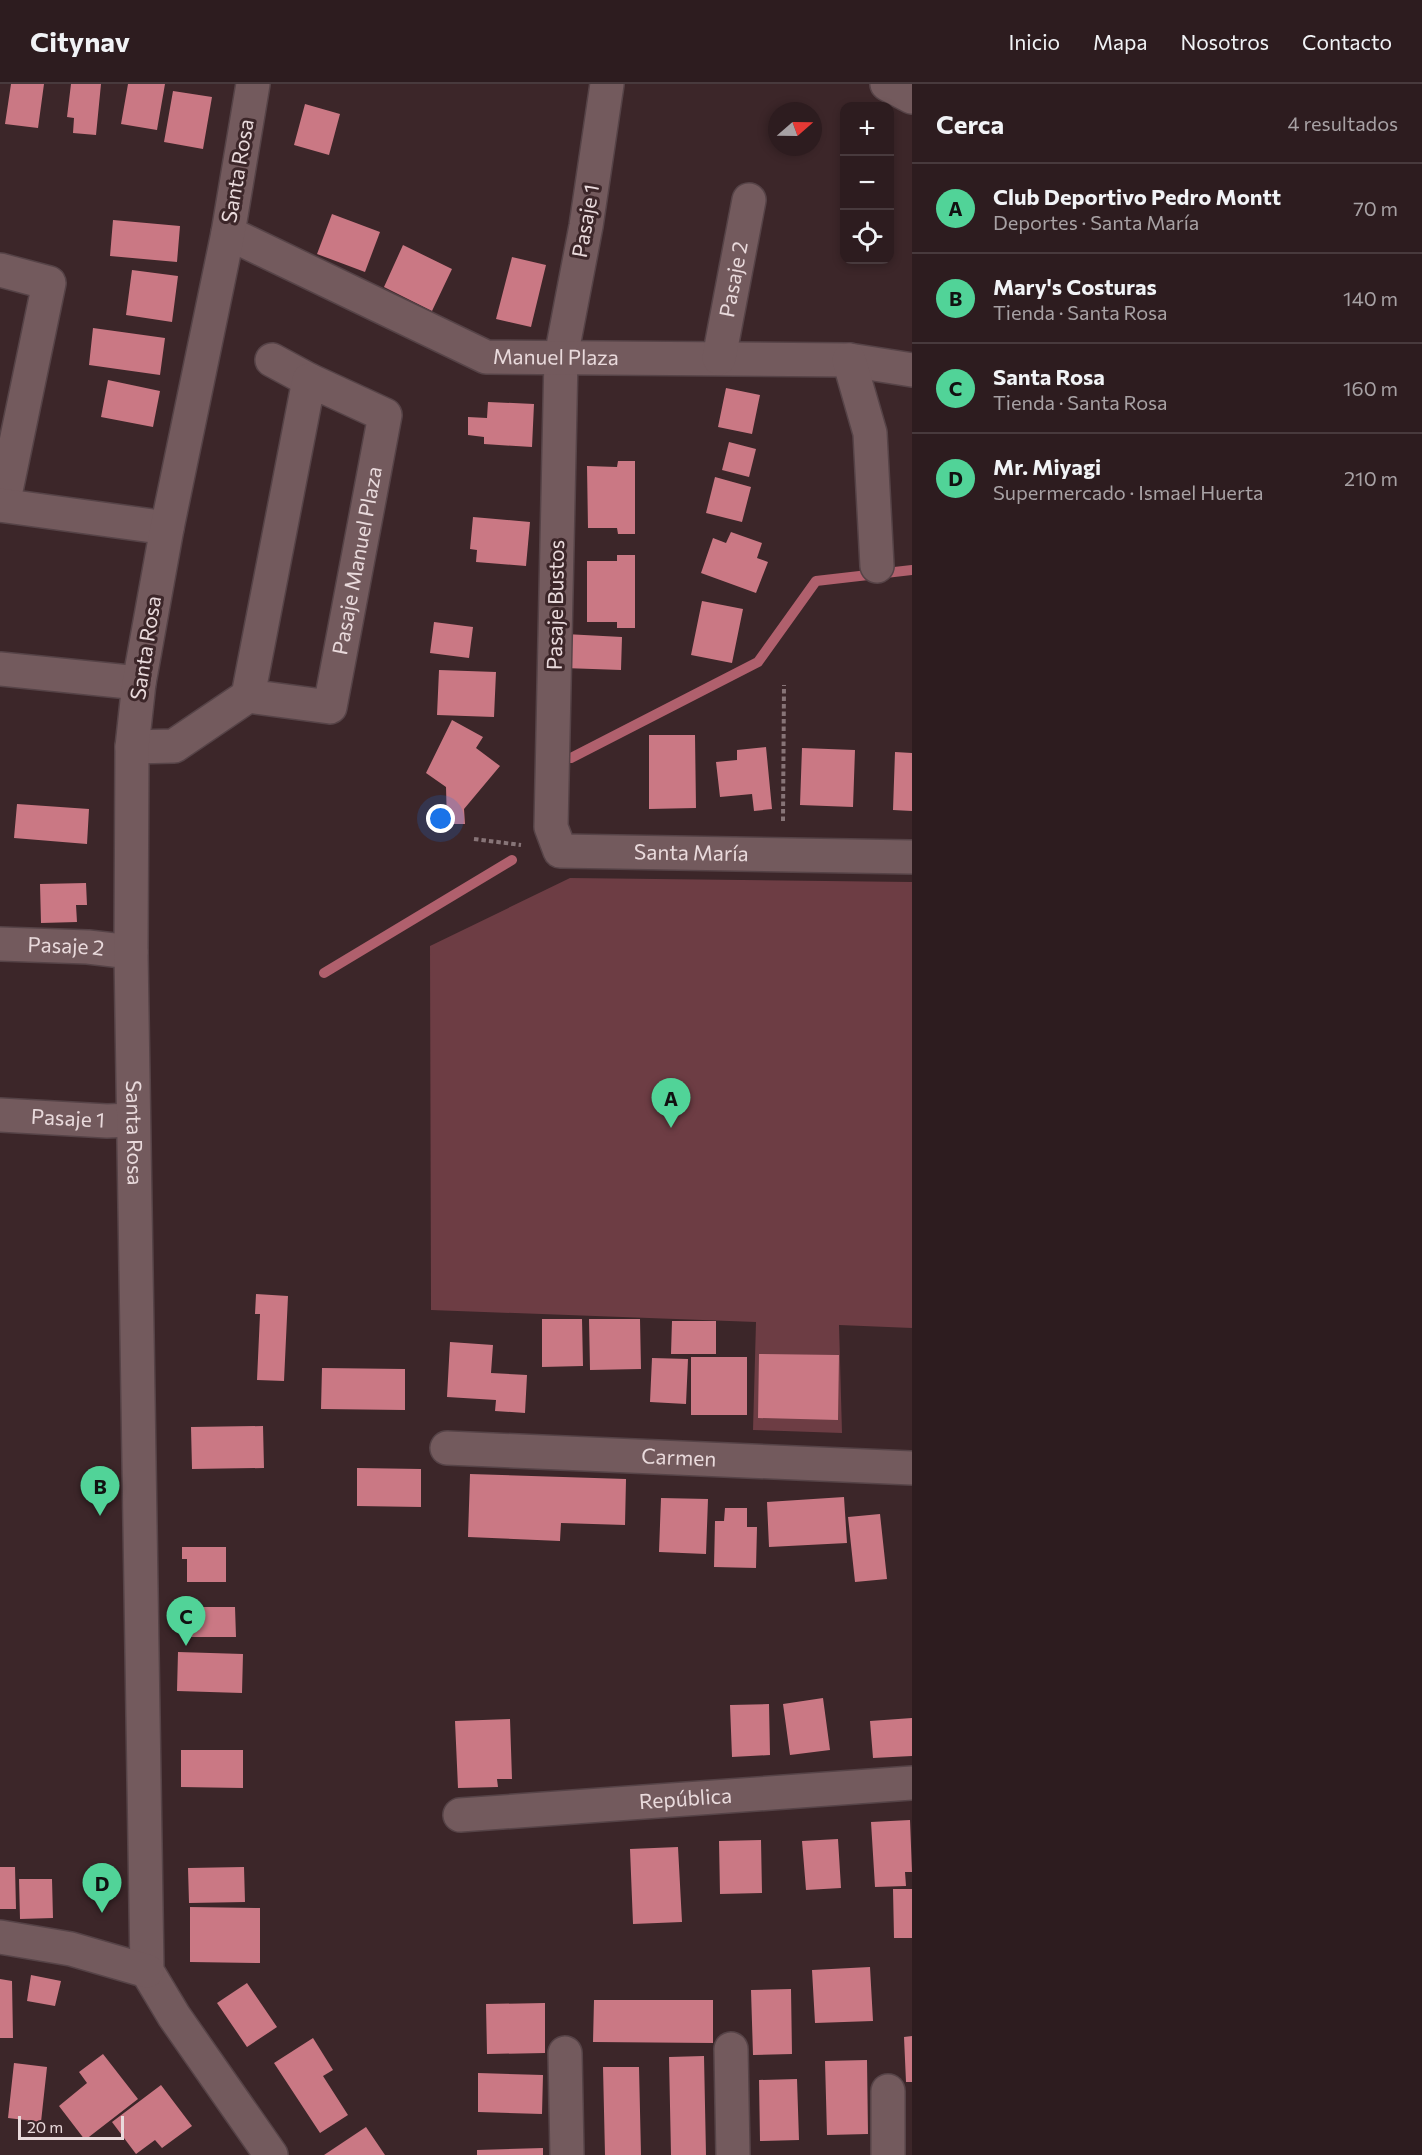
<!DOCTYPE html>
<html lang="es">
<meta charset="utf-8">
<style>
:root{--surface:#2d1c1f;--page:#39292c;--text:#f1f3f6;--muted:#a7a1a4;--line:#483a3d;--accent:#51d398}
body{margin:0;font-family:Commissioner,sans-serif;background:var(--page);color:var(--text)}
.controls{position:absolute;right:18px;top:18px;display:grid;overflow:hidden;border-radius:12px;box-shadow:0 3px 9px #0003}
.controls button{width:54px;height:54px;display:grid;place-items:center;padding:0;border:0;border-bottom:2px solid var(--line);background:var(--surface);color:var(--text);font:30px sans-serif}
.compass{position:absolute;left:768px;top:18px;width:54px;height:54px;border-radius:50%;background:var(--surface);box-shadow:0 3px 9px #0003;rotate:70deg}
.scale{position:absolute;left:18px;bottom:15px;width:106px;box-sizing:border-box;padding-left:6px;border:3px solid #e9dadc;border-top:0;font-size:16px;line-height:21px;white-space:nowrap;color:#e9dadc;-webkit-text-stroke:4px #3c2629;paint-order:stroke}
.you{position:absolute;left:441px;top:735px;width:21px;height:21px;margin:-15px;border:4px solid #fff;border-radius:50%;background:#1a73e8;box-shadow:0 0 0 9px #1a73e833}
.badge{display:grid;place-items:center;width:39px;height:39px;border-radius:50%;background:var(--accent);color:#111;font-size:20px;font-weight:700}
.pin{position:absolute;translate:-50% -50px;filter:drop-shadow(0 2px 3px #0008)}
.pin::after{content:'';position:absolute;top:32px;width:21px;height:18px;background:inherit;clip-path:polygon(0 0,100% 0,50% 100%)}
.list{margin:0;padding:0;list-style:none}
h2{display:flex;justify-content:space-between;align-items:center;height:78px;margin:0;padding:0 24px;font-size:26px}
h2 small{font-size:20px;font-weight:400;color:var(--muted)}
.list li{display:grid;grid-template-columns:39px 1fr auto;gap:18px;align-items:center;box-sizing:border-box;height:90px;padding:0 24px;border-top:2px solid var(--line)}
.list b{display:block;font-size:22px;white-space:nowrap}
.list p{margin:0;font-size:20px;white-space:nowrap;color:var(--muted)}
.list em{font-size:20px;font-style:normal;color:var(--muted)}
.icon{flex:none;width:33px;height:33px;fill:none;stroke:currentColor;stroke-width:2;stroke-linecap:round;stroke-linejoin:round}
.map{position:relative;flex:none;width:912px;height:2071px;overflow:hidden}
header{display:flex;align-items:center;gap:36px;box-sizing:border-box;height:84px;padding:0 30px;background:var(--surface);border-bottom:2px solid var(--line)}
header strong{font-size:28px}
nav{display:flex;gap:33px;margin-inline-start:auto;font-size:21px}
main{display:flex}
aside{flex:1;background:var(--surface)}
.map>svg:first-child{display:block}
</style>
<header>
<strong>Citynav</strong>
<nav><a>Inicio</a><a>Mapa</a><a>Nosotros</a><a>Contacto</a></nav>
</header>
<main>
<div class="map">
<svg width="912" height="2071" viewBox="0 0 912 2071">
<rect width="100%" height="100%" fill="#3c2629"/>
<path fill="#6d3d44" d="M570,794L912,798V1244L839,1241L842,1349L753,1346L756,1238L431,1226L430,862Z"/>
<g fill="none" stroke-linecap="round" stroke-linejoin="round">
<path stroke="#b0606d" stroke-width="10" d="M571,674L758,578L816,497L912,486
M324,889L512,776"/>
</g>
<path fill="#ca7884" d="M11,0H44L38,44L5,40Z
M71,0H101L96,51L73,49L74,34L67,33Z
M128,0H165L157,46L121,40Z
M173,7L212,13L203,65L164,58Z
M305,20L340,30L329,71L294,61Z
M332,130L380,148L365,188L317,170Z
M113,136L180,142L177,178L110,172Z
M403,161L452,185L432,227L384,203Z
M512,173L546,181L531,243L496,235Z
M132,186L178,192L172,238L126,231Z
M93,244L165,254L160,291L89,281Z
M108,296L160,307L153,343L101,333Z
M726,304L760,311L752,350L718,343Z
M488,318L534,320L532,363L484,360V353L468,351V333L487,334Z
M729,358L756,365L749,393L722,386Z
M618,377H635V450H618L617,444H588L587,382L617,383Z
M715,393L751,403L742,438L706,429Z
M473,433L530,438L526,482L476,478L477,466L470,465Z
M731,448L762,459L757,474L768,478L756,509L701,489L713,454L726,459Z
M617,471H635V544H617V538H587V477H617Z
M702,517L743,525L732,579L691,571Z
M434,538L473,543L469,574L430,569Z
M565,550L622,553L621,586L564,584Z
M439,586L496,588L494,633L437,631Z
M452,636L483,653L476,664L500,682L464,725L465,740H447L446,703L426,689Z
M649,651H695L696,724L649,725Z
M766,663L772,725L754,727L752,710L720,713L716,678L737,676V666Z
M802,664L855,666L853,723L800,721Z
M895,668L912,669V727L893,726Z
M17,720L89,725L87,760L14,754Z
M86,799L87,821H76L77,838L41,839L40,800Z
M256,1210L288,1212L284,1297L257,1296L260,1230H255Z
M542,1235H582L583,1282L542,1283Z
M589,1235H640L641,1285L590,1286Z
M672,1237H716V1270H671Z
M450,1258L493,1261L491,1289L527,1291L525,1329L495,1327L496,1316L447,1313Z
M759,1270L839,1271L838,1336L758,1334Z
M691,1273H747V1331H691Z
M652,1274L688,1275L686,1320L650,1318Z
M322,1284L405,1285V1326L321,1325Z
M263,1342L264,1384L192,1385L191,1343Z
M357,1384L421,1385V1423L357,1422Z
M470,1390L626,1395L625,1441L561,1439L560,1457L468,1453Z
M844,1413L847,1459L769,1463L767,1418Z
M661,1414L708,1415L706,1470L659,1468Z
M725,1424H747V1443H757L756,1484L714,1483L715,1437H724Z
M880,1430L887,1495L855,1498L848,1433Z
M182,1463H226V1498H187V1475H182Z
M190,1523H235L236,1553H191Z
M178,1568L243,1570L242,1609L177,1607Z
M823,1614L830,1666L790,1671L783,1620Z
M769,1620L770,1671L732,1673L730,1621Z
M912,1634V1672L873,1674L870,1637Z
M510,1635L512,1695H497L498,1703L458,1704L455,1637Z
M181,1666H243V1704L181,1703Z
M910,1736L912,1788H905L906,1802L875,1803L871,1738Z
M838,1755L841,1804L806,1806L802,1757Z
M761,1756L762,1809L720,1810L719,1757Z
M678,1763L682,1838L633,1840L630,1765Z
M0,1783H15L16,1825H0Z
M244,1783L245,1818L189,1819L188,1784Z
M19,1795H52L53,1834L20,1835Z
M893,1805H912V1854H894Z
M190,1823L260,1824V1879L190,1878Z
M870,1883L873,1937L815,1939L812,1886Z
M31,1891L61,1897L55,1922L27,1917Z
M0,1895L12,1897L13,1954H0Z
M247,1899L277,1943L247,1963L217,1919Z
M791,1905L792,1970L753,1971L751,1906Z
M594,1916H713V1959L593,1958Z
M545,1919V1969L487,1970L486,1920Z
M912,1952V1998H906L904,1953Z
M313,1954L333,1986L323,1992L348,2031L320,2049L274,1979Z
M103,1970L138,2015L85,2056L59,2022L87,1999L79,1988Z
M704,1972L706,2071H671L669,1973Z
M867,1976L868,2050L827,2051L825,1977Z
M14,1979L47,1983L41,2038L8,2034Z
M603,1983H639L641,2071H605Z
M478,1989L543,1991L542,2030L478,2028Z
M797,1995L799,2056L760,2057L759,1996Z
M161,2001L192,2042L162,2064L155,2056L136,2070L112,2038Z
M366,2043L385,2071H324Z
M543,2064V2071H477V2066Z"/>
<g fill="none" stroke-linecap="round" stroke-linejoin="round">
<defs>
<g id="street">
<path id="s1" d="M607,0L586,142L561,273L551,743L560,767L912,773"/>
<path d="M887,0L912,13"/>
<path id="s2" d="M228,149L486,273L849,276L912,286"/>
<path d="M0,186L49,199L3,421"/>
<path id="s3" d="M719,274L749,116"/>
<path d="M272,276L309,296"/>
<path d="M849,276L870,349L877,482"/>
<path d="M0,421L167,444"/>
<path d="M0,585L139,599"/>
<path id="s4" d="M132,663L174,662L248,612L330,623L385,331L309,296L248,612"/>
<path id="s5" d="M0,860L88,863L131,868"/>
<path id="s6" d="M0,1031L107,1037L133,1036"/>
<path id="s7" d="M447,1364L912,1384"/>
<path id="s8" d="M460,1731L912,1699"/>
<path d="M731,1965L733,2071"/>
<path d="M565,1969L567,2071"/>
<path d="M888,2007V2071"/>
</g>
<g id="secondary">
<path id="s9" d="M253,0L228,149L167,444L139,599L132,663L131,868L147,1887L174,1932L271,2071"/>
<path d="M0,1853L71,1865L147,1887"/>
</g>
</defs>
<use href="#street" stroke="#564347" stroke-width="36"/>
<use href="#secondary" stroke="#564347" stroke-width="36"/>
<path stroke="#877477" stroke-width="4" stroke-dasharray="4.5 3" stroke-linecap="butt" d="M783,737L784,601
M474,755L521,761"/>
<use href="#street" stroke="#735a5d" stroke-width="33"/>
<use href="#secondary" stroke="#735a5d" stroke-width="33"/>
</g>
<g text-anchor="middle" stroke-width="6" stroke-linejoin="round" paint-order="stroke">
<g font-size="21" fill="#e9dadc" stroke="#3c2629">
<text transform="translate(238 87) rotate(-80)" y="7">Santa Rosa</text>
<text transform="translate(586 137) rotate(-80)" y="7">Pasaje 1</text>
<text dy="7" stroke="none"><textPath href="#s3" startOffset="80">Pasaje 2</textPath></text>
<text dy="7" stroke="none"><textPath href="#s2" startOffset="356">Manuel Plaza</textPath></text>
<text dy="7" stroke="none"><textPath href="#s4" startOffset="363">Pasaje Manuel Plaza</textPath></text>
<text transform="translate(556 521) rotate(-89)" y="7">Pasaje Bustos</text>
<text transform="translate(146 564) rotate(-81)" y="7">Santa Rosa</text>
<text dy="7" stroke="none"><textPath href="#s1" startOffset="904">Santa María</textPath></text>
<text dy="7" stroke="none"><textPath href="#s5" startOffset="66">Pasaje 2</textPath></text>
<text dy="7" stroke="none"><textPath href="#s6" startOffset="68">Pasaje 1</textPath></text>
<text dy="7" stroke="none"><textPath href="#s9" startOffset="1060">Santa Rosa</textPath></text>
<text dy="7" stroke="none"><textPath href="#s7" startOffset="232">Carmen</textPath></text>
<text dy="7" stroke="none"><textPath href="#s8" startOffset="226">República</textPath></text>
</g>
</g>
</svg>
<div class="controls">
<button>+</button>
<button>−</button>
<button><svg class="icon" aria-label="locate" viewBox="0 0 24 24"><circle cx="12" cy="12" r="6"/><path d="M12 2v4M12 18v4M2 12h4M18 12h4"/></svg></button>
</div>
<svg class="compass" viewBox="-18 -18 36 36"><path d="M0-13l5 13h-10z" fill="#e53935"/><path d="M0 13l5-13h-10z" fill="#a7a1a4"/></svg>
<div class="scale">20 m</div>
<div class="you"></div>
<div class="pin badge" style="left:671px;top:1044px">A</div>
<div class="pin badge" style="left:100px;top:1432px">B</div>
<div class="pin badge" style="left:186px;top:1562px">C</div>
<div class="pin badge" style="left:102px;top:1829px">D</div>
</div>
<aside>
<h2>Cerca<small>4 resultados</small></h2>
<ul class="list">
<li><span class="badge">A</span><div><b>Club Deportivo Pedro Montt</b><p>Deportes · Santa María</p></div><em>70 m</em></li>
<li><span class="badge">B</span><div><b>Mary's Costuras</b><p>Tienda · Santa Rosa</p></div><em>140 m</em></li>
<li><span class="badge">C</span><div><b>Santa Rosa</b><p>Tienda · Santa Rosa</p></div><em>160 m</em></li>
<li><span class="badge">D</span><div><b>Mr. Miyagi</b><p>Supermercado · Ismael Huerta</p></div><em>210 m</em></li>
</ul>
</aside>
</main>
